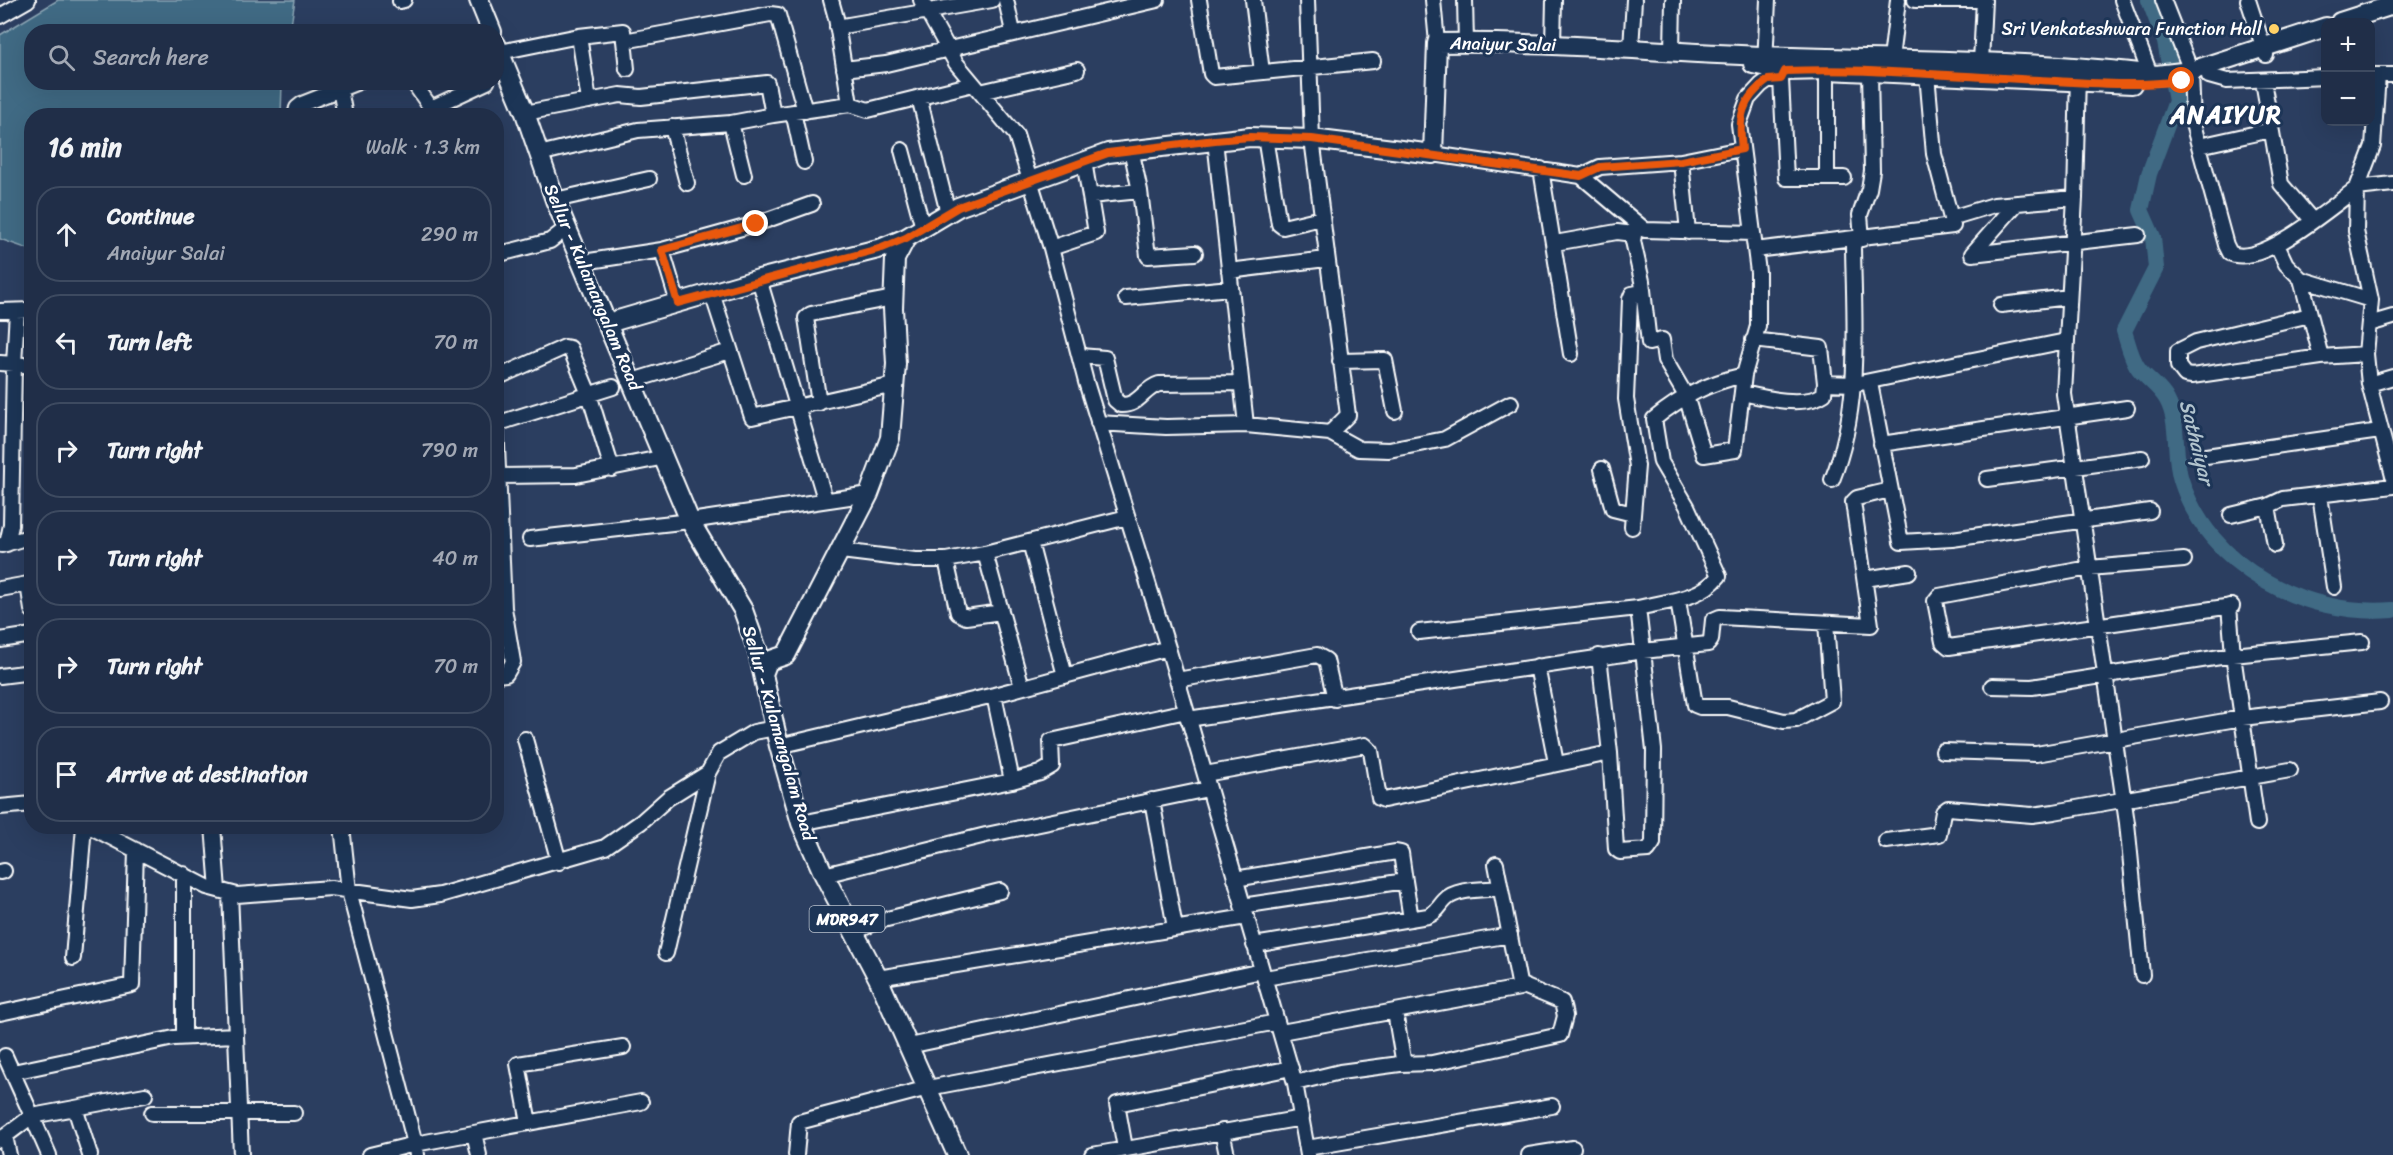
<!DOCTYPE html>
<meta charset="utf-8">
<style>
:root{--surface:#202e48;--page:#2d3a52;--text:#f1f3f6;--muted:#a2a8b4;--line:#3d4a60}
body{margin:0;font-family:Sriracha,sans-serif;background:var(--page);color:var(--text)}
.controls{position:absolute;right:18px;top:18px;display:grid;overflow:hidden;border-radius:12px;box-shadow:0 6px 24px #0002}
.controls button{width:54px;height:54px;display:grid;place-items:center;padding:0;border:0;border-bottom:2px solid var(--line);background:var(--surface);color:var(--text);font:30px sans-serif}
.stop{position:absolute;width:18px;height:18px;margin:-14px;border:4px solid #ea580c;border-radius:50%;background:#fff}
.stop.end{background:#ea580c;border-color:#fff;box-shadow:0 2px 6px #0008}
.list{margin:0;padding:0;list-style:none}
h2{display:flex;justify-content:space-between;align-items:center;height:78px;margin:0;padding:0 24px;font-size:26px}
h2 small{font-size:20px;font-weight:400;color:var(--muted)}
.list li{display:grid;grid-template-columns:39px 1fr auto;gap:18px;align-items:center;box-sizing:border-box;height:96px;margin:0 12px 12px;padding:0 12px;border:2px solid var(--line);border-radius:24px}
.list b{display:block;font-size:22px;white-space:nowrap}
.list p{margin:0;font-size:20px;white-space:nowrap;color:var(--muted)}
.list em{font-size:20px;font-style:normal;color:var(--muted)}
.icon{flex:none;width:33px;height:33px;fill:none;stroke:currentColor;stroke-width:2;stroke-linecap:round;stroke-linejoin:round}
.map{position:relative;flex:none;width:2393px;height:1155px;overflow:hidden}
.search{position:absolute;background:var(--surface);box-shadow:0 6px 24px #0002;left:24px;top:24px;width:480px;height:66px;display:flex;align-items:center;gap:15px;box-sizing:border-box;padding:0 21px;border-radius:24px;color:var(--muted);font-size:22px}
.panel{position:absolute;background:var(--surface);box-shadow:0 6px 24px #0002;left:24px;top:108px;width:480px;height:726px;border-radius:24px}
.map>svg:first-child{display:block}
</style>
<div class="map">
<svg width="2393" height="1155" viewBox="0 0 2393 1155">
<rect width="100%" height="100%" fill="#2b3e60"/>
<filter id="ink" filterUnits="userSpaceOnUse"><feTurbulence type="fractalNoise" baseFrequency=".0167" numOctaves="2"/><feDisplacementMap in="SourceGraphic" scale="12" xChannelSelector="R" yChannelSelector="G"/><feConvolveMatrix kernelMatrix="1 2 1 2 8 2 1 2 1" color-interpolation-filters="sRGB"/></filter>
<g filter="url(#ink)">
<path fill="#3f6b84" stroke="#8ca6b5" stroke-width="1.5" d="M58,0H295L290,31L32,32V82L282,83L281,115L32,116L31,250L0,239V35Z"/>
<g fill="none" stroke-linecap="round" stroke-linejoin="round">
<path stroke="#3f6b84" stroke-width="16" d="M2149,0L2165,42L2176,101L2149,174L2141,210L2153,237L2156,268L2124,331C2128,343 2131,359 2139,369C2147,379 2161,388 2167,400C2180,424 2173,455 2181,480C2209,568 2304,617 2393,610"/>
<defs>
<path id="minor" d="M831,0L836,18L850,104
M1006,0L1013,32
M1199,0L1211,74L1214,77L1373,61
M1253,0L1262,72
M1307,0L1312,139L1348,415L1330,433
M1433,0L1437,43
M1465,0L1466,43
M1915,0H1976
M2122,0L2150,74
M2163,0L2191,71L2193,124L2226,245L2230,253C2260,269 2332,206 2357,188
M2248,0L2266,55
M400,1L404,0
M0,16L28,0
M837,27L992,0
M579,36L589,101
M624,41L770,14L778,15L805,111
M1553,45L1554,0
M1631,48L1634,0
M1672,51L1673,0
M500,52L579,36L623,31L627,69
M1981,62L1984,0
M1765,64L1768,0
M1890,68L1898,0
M844,69L886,64L1157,0
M1827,70V178
M2078,74L2075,198L2064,394L2127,823L2142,975
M2370,75H2393
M2378,75L2373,146L2357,188L2393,184
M2209,76L2227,81L2326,77
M1781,79L1786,178H1844
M2263,81L2281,184L2312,220
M413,82L431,108L487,82
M340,89L345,116
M980,92L1077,70
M919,97L948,213
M793,112L804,162
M525,113L620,95L641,97L767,83L773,115L850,104L868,110L973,84
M295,116L297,108L302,104L358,82
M731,123L744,175
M672,127L687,183
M1265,137L1279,224L1283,227L1321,218
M1215,140L1246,425
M2199,146L2271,130
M1131,149L1140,191L1148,256L1195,253
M902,150L923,228
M539,154L638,130L731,123L773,115
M1433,154L1581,176L1645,230L1753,233
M1681,161L1688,232
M1541,169L1571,354
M1581,176L1600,167L1681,161L1741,149
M2357,188L2356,231L2371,300L2366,354L2369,384L2393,476
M1090,196L1140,191
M555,200L649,179
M2017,203L1972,254L2138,235
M1951,218L1994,205L2075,198
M1636,223L1633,241L1642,281L1649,343L1662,340L1665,360L1686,396L1704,455L1735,450L1744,375
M1862,239L1860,215L1869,189L1872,171L1870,72
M1555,243L1617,232L1634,234
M2277,245L2286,264L2301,279L2371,300
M1051,248L1096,233L1084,161
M1755,250L1953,226L1934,154L1927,74
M496,255L550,241L568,227
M583,262L662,250
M1229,271L1326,259
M759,279L825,499
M2301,279L2321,357
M712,293L752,417L894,385
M1126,298L1230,288
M678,303L662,250L756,224L812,204
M2001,305L2069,297
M0,311L32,310
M17,311L14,364L32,366
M2310,315L2196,342L2178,351V366L2185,375L2192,376L2321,357L2366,354
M2369,324L2393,317
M1753,340L1821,348L1825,383L1855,384L2066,341
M1080,356L1105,358L1115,400L1121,405C1139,406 1143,389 1159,384L1240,383
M1340,361L1385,360L1395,411
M0,363L14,364L11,525L7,544
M496,378L565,347L570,348L589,394L612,469
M632,381L730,351
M1870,383L1901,542L1952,539L2150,511
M2369,384L2393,377
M1743,393C1764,398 1804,408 1824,394L1825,383
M819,403L806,318L811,314L893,298
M496,422L504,608L513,662L506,674L496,675
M1098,423L1166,427L1246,425L1330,433L1359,449L1389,450L1445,439L1511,403
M496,424L613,387
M1881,444L2127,408
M2199,457L2380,431
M1602,469L1613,509L1633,514
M498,476L576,475L665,457
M1987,479L2142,458
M1832,480C1862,406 1854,325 1853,246L1856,240
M2320,496L2334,587
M2231,515L2268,506
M1632,527L1637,466L1626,399L1630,299L1632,294L1643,292
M530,539L690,521L869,494
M1030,542L1065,676
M2,545L32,536
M2275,545L2268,506L2283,499L2393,486
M841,551L915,560H946L985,553L1127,517
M985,553L1022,687
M946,560L958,613L966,617L1001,612
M2184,560L2089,568L1939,596L1935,601L1943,642L1949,647L2232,606
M1865,579L1909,572
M0,589L28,584L32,610
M1678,600L1695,705L1700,707H1728L1784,721L1796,720L1832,701L1826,623
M2229,606L2233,655L2257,823
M1419,632L1638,608
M0,640L32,635
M1168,648L1295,1083L1308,1155
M1599,656L1610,753L1616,849L1620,852L1648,850L1653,843L1654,750L1643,651L1708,644L1711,640L1713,620L1720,617L1871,625L1853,502L1857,498L1890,490
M1537,666L1556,763
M0,676L32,672
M1177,680L1317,655L1326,660L1335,699
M1992,686L2032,687L2233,655L2362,642
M1188,719L1643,651L1638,608C1666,601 1700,600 1719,576L1687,506L1661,462L1654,419C1682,396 1709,383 1744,375L1758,326V272L1739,124L1748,99L1761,85L1768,80L1781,79L1785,71
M525,739L559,862
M779,746L994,695L1168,648L1086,382L1051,248L1016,135L956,63L921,0
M1943,751L2036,754L2242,718L2380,702
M1205,774L1365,745L1371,751L1379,798L1384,800L1610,753
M1012,781L1040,773L1052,766L1051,741L1186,711
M1152,800L1175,928
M0,807L32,804
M801,823L1012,781L994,695
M89,826L207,887L237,895L331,888L412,899L440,895L605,847L641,822L668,798L708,773L719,753L754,732L775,728
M213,826L218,890
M342,826L349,891L415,1144L370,1155
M1886,841L1939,834L1943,812L1948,808L2032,815L2054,812L2290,770
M0,872L4,871
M184,874V1037
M824,875L986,835L1208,789
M1235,879L1396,852L1401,853L1405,881
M230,893L241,1155
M1242,906L1405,881L1411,919
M854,932L879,921L1000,891
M1254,945L1428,916C1438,912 1438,907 1445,900C1456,888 1485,890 1500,888
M666,953L708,773
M73,958L84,826
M878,978L1246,917
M1265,978L1510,935
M0,1013L132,985L136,850
M1281,1032L1520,988L1496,864
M909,1046L1262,971
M1400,1064L1432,1063L1560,1035L1565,1016L1562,1002L1521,985
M13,1072L174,1038L235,1035
M1295,1083L1340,1072L1400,1064L1403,1059L1395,1012
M75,1108L90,1155
M152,1113H294
M529,1123L518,1064L623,1047
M1222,1131L1227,1155
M474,1133L641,1102
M5,1136L9,1155
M0,1140L32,1116L5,1056
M1125,1148L1117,1104L1291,1068
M1307,1148L1552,1106
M49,1155L32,1116L145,1095
M417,1155L415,1144L474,1133L479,1155
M796,1155L799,1122L928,1088L1277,1022
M1092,1155L1302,1118
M1529,1155L1573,1148"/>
<path id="major" d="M479,0L492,32
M2340,22L2393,5
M496,44L525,113L555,200L690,521L743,610L758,652L779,746L801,823L824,875L878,978L957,1155
M1753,64L1785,71L1827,70L2132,84
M608,323L759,279L882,248L906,238L958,207L1108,153L1250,137L1312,139L1433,154L1437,43C1556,41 1674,54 1792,57C1913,61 2035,60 2156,75L2191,71L2326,27
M763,674L768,661L786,655L869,494L890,438L896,364L893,308L895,259L906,238"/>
</defs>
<use href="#minor" stroke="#fff" stroke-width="18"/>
<use href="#major" stroke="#fff" stroke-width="22"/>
<use href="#minor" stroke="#1d3557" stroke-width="14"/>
<use href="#major" stroke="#1d3557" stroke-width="18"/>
</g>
</g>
<g fill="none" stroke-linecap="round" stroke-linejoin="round" filter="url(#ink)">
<path stroke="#ea580c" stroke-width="8" d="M756,224L662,250L678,303L882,248L906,238L958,207L1108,153L1215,140L1250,137L1312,139L1581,176L1600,167L1681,161L1742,149C1738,118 1741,99 1768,80L1781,79L1785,71C1870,68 1955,76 2040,80C2087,83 2135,87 2182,81"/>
</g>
<circle fill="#ffd166" stroke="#1d3557" stroke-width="2" cx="2274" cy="29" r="6"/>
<g text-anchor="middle" stroke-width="6" stroke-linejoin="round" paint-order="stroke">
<rect fill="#1d3557" stroke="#bbc2cd" stroke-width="1.5" x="809.5" y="906" width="75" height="26" rx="4.5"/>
<g font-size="16" font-weight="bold" fill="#fff">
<text x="847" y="925">MDR947</text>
</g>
<g font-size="18" fill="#fff" stroke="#1d3557" text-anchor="end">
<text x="2262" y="35">Sri Venkateshwara Function Hall</text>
</g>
<g font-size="18" fill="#fff" stroke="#1d3557">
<text transform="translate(1503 44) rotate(1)" y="6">Anaiyur Salai</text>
<text transform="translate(593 287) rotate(67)" y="6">Sellur - Kulamangalam Road</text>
<text transform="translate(779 733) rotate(74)" y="6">Sellur - Kulamangalam Road</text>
</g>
<g font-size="20" font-style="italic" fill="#b2c4ce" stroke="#1d3557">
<text transform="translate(2197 442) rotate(76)" y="7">Sathaiyar</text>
</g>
<g font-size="24" font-weight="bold" letter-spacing="1.5" fill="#fff" stroke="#1d3557">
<text x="2226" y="123">ANAIYUR</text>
</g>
</g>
</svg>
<div class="controls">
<button>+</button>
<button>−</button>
</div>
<div class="stop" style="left:2182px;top:81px"></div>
<div class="stop end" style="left:756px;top:224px"></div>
<div class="search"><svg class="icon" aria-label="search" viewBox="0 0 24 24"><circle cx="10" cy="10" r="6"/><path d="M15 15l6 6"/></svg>Search here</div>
<section class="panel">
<h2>16 min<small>Walk · 1.3 km</small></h2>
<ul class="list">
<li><svg class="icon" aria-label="ahead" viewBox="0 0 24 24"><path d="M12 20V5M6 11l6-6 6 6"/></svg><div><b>Continue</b><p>Anaiyur Salai</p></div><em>290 m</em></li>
<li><svg class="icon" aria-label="left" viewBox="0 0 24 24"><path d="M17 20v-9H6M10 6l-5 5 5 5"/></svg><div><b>Turn left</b></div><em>70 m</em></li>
<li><svg class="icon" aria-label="right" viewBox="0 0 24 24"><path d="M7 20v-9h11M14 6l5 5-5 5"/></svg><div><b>Turn right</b></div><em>790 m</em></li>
<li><svg class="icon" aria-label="right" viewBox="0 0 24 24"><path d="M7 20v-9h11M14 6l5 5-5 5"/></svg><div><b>Turn right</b></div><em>40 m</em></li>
<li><svg class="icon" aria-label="right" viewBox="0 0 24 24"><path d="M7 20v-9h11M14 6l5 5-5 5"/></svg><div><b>Turn right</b></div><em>70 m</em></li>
<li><svg class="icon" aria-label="arrive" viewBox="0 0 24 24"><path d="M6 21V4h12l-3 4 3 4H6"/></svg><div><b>Arrive at destination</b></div></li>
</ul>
</section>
</div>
